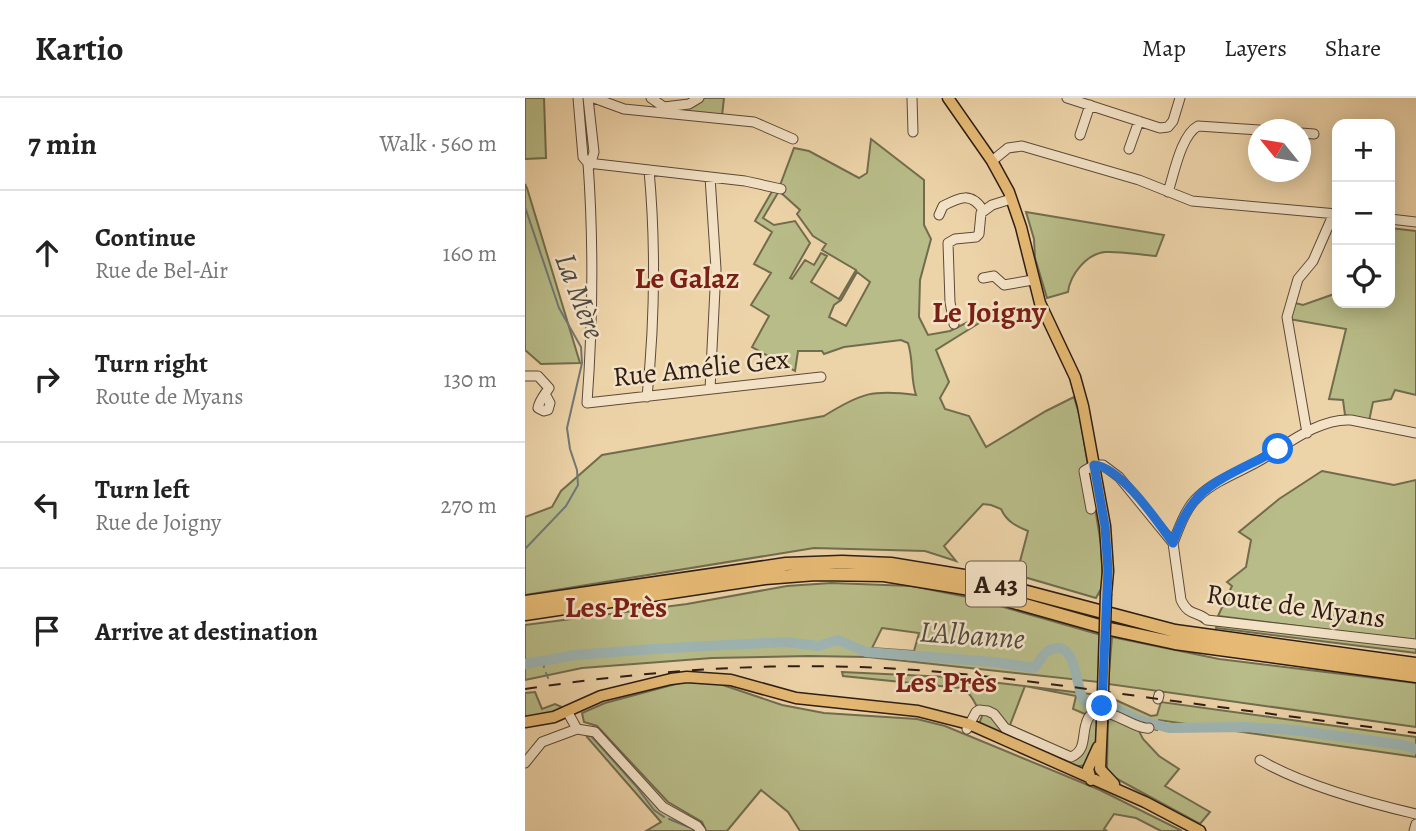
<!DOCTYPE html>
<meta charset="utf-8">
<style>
:root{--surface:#fff;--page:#f2f2f2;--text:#222;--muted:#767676;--line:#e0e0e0}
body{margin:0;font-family:Alegreya,serif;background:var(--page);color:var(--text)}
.controls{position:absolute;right:21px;top:21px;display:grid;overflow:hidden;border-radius:14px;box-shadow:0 4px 18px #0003}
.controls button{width:63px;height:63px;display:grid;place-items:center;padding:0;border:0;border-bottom:2px solid var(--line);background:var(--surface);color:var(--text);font:35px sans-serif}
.compass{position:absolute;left:723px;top:21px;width:63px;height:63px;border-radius:50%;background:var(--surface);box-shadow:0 4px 18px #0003;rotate:300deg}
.stop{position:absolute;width:21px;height:21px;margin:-16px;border:5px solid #1a73e8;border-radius:50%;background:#fff}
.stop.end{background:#1a73e8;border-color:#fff;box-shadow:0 2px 7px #0008}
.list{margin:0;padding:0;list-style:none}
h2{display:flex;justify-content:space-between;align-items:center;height:91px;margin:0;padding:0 28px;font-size:30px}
h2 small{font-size:23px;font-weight:400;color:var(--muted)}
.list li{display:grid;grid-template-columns:46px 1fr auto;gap:21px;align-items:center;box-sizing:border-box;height:126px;padding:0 28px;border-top:2px solid var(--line)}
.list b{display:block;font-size:26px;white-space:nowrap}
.list p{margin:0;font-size:23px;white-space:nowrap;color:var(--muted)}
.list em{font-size:23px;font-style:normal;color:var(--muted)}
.icon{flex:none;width:38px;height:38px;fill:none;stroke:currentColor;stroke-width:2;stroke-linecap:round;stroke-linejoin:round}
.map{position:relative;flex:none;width:891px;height:733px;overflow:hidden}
header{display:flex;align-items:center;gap:42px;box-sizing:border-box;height:98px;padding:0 35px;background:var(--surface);border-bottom:2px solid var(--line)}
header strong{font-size:33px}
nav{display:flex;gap:38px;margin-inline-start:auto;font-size:24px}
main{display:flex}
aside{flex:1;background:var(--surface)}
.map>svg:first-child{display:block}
</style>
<header>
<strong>Kartio</strong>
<nav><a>Map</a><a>Layers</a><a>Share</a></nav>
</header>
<main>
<aside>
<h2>7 min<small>Walk · 560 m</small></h2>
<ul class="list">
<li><svg class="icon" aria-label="ahead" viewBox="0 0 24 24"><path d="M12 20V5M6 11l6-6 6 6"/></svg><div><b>Continue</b><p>Rue de Bel-Air</p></div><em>160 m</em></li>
<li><svg class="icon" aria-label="right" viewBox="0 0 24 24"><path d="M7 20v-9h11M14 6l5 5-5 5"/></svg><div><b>Turn right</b><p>Route de Myans</p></div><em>130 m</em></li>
<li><svg class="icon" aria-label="left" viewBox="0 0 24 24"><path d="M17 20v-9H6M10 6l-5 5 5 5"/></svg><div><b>Turn left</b><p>Rue de Joigny</p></div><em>270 m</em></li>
<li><svg class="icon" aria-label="arrive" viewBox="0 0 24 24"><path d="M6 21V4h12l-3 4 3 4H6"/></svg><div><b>Arrive at destination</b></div></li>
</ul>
</aside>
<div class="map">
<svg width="891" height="733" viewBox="0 0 891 733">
<rect width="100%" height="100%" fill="#edd3a8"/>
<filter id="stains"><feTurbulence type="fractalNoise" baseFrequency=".00286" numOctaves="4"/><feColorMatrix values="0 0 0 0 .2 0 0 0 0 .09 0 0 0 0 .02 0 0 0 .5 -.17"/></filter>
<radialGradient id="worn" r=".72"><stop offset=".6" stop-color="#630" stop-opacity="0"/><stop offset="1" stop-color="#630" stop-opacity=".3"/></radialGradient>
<path fill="#b8bc88" stroke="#726c4e" stroke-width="2" fill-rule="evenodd" d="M0,0H19L21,60L0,61Z
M176,0H199L197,18L143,12Z
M346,41L399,82V127L406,141L395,182L394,219L403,237L425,233L451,220L459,222L411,252L424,284L415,300L420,311L444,318L461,349L521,313L549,299L555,319L576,446L578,487L571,500L489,476L494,467L503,433C491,428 482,424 476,411L466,407L458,406L419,448L431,463L400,453L289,450L0,497V419L27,409L36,393L77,357L299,318C336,295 348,291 391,297C385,279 389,264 383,245L376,242L319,249L299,256L297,253H273L270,273L227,249L244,218L226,207L246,175L229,166L247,134L230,123L249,90H254L269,50L284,53L334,80L342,75ZM254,93L275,112L272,116L288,138L301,146L297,152L331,172L314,201L286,184L302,158L296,155L289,167L280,162L267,181L265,180L285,145L270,123L249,127L238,120ZM332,174L345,184L321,228L304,219L309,207L316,202Z
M0,86L2,90L55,265L16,266L0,252Z
M501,114L639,137L631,158C615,157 596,153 580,154C561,156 545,177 543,194L522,200L510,160L509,141Z
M865,130L891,133V297L870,292L866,301L848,304L844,323L820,317L818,302L804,301L821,231L764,221L770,205L778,207L812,195V205H865Z
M797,373L869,387L891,382V543L693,518L707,488L702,484L721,469L726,442L714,434L754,401Z
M306,485L387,488L447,500L576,537L573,584L343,559L284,558L187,560L57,570L0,582V527L162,506L262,488ZM357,530L394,535L389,553L347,550Z
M692,526L891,550V555L691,530Z
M587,539L694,561L891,585V629L583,586Z
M317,574L424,579L573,597C572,612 574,655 563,665C558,669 552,668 546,667L454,626L457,618C450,607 448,595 435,590L318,578ZM500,588L551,598L548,611L560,616L562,632L554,659L548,662L518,642L485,627Z
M162,583L195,586L257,607L299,615L392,621L420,628L575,692L657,733H636L611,720L589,716L579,731L582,733H275L263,714L236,692L202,733H181L177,724L143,704L72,628L59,624L57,615L80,605Z
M10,594L17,611L30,606L37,609L32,614L0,621V595Z
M584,599L626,618L632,617L636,604L891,639V659L634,622L632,632L613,627L583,613Z
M583,617L613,631L618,641L634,658L654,671L640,688L685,714L675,726L583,676L582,671Z
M68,637L130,704L171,733H121L136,724L62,639Z"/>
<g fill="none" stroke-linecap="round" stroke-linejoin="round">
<path stroke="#717874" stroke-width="2" d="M0,109L34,210L56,249L57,265L42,330L45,351L52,372L53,387L41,408L0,451
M18,562L19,569
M21,575L23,580
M67,639L111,688L129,712L139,719
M144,721L171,732"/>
<path stroke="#9eb5b4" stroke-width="10" d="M0,566L50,557L128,551L260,544L293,548L313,542L341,554L469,564L509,570C515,565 516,557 523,553C553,537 550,592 559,603L587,609L613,622L644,630L721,629L768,632L878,647L891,651"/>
<defs>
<path id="minor" d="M53,0L58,59L63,65C69,148 68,222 62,305L296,279
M69,0L99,11L229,24L268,41
M126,0L139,9
M387,0L388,34
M542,0L635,30L643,29L648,23L655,0
M138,12L139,9L164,6L174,0
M776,35L789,36
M555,37L565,7
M604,51L614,23
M467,63L483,50L497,48L614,82L667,103L812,116
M63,65L220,83L256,91
M63,65L67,61L69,54L63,0
M643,94C649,76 656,37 673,28L734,32
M414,117L418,108C435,99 446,94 458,112
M865,121L891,124
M458,180L469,178L479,187L508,182
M429,226L425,204L423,145L430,141L451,139L454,136L456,115L467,107L486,101
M0,278H13L24,290C20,296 14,303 13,310L19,313L23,312L25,305L20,296
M185,291L191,171L185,79
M122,299C130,221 131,149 124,72
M782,335L762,219L773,181L788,163L809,115
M566,411L559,373L569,367H578L594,379L648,445L656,502C664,519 673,513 682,522L891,546
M648,445C654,430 661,409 674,398C692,381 718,373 739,360C764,345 795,320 826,322L891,335
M633,601L634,597
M42,613L52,631
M52,631L70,634L138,709L172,728L176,733
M442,631L451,614L454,612L463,613L469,616L480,630L546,659C561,653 557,639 561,626C569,595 608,633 624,630
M735,662C776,686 844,705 891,716
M0,665L17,644L52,631
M889,733L891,726"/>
<path id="major" d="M423,0L467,63L484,94L496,129L515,205L550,279L558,308L580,428L583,473L581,496
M0,624L29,619L76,598L146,581L162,579L206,582L271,600L393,613L444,626L620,704L675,733
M577,625L575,671L589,686
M566,682L563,671L573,649"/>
<path id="highway" d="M0,504L261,466L317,464L366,466L445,479L650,533L891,566
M0,516L240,480L291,476L359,477L439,490L585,531L650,545L891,578"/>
</defs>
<use href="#minor" stroke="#5d4a39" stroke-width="11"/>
<use href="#major" stroke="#2d1d14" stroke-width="13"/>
<use href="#highway" stroke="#2d1d14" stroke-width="15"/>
<use href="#minor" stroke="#f3e2c6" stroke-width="9"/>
<use href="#major" stroke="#e6ba74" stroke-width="10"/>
<use href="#highway" stroke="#e6ba74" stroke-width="12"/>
<path stroke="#2d1d14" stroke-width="2" stroke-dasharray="12 12" stroke-linecap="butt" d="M0,591C119,573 239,564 359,570C451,575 543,588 633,601C719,612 805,624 891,635"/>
<defs>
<path id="major-bridge" d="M577,625L581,496"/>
</defs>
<use href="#major-bridge" stroke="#2d1d14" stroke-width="13" stroke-linecap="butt"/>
<use href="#major-bridge" stroke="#e6ba74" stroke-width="10"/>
</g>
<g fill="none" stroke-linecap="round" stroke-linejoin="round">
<path stroke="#1a73e8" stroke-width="9" d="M577,608L583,472L580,428L569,367C596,369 632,423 648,445C653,431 659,416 668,405C686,380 728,367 753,351"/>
</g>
<g text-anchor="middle" stroke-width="5" stroke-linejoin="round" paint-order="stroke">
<rect fill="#f3e2c6" stroke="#685849" stroke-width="2" x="441" y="463.5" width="60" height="45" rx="5"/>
<g font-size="26" font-weight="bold" fill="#2d1d14">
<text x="471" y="495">A 43</text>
</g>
<g font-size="28" fill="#2d1d14" stroke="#f3e2c6">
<text transform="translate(176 269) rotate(-6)" y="10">Rue Amélie Gex</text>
<text transform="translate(771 507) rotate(8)" y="10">Route de Myans</text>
</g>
<g font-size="30" font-weight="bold" fill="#7a1f14" stroke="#f3e2c6">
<text x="162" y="190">Le Galaz</text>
<text x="464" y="224">Le Joigny</text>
<text x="91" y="519">Les Près</text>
<text x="421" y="594">Les Près</text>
</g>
<g font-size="30" font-style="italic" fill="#4f4b44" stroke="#f3e2c6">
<text transform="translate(55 198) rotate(69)" y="10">La Mère</text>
<text transform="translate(447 537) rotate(4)" y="10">L'Albanne</text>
</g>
</g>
<rect width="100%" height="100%" filter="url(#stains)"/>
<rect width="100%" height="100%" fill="url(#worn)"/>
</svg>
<div class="controls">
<button>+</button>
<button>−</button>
<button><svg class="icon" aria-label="locate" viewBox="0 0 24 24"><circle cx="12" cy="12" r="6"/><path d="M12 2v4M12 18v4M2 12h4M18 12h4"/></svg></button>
</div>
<svg class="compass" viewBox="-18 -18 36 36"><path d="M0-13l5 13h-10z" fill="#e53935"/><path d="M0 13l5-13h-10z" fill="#767676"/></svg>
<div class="stop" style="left:753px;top:351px"></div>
<div class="stop end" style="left:577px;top:608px"></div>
</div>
</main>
